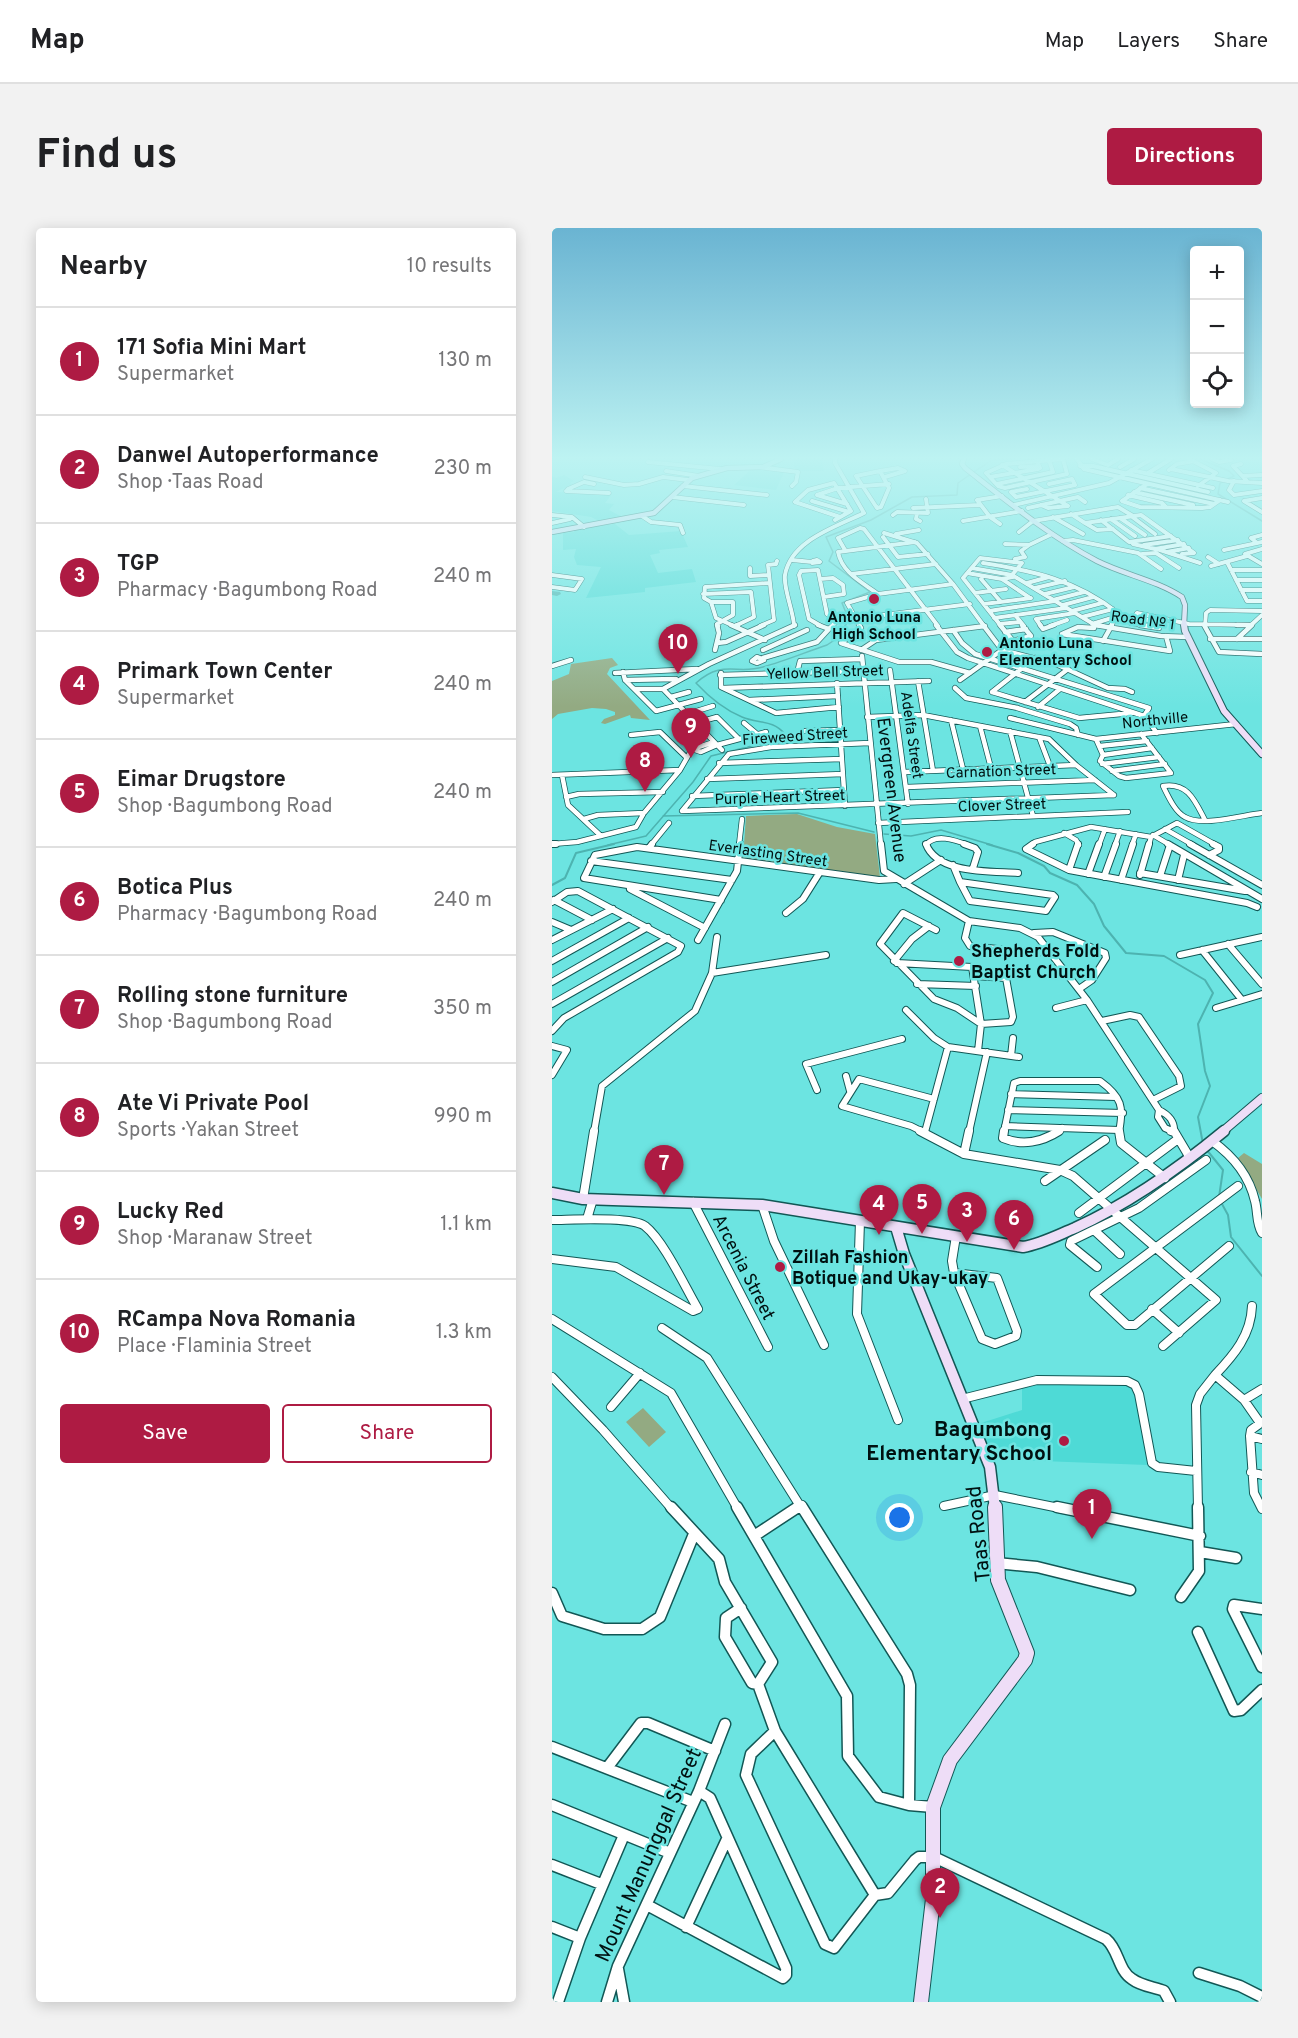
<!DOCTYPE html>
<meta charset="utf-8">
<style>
:root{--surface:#fff;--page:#f2f2f2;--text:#202124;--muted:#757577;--line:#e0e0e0;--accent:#ae1b43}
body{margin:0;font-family:Overpass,sans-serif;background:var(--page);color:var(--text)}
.controls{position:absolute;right:18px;top:18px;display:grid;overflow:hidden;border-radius:6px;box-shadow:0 3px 15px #0003}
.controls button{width:54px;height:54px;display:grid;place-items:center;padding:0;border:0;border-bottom:2px solid var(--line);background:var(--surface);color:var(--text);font:30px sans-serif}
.you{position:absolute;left:348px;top:1290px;width:21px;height:21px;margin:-15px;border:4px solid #fff;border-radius:50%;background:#1a73e8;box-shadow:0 0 0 9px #1a73e833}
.badge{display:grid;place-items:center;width:39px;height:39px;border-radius:50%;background:var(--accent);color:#fff;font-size:20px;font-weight:700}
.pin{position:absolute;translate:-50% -50px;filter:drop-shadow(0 2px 3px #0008)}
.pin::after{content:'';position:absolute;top:32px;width:21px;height:18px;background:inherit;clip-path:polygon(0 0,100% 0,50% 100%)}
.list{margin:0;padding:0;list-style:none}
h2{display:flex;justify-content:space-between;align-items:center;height:78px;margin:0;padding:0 24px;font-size:26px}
h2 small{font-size:20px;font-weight:400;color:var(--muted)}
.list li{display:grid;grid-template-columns:39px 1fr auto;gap:18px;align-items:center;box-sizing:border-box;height:108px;padding:0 24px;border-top:2px solid var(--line)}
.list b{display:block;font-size:22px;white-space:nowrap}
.list p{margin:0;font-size:20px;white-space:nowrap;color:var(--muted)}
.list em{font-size:20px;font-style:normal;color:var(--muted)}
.actions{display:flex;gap:12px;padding:18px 24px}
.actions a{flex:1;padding:14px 0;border:2px solid var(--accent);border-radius:6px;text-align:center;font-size:21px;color:var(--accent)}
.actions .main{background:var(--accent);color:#fff}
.icon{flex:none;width:33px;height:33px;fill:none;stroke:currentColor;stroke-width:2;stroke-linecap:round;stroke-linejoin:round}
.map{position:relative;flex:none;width:710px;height:1774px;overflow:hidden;border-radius:6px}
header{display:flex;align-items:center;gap:36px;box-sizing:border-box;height:84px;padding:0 30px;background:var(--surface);border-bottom:2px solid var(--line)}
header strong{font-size:28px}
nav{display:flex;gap:33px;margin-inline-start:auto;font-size:21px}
.intro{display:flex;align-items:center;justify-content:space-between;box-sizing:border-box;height:144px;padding:0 36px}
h1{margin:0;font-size:42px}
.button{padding:15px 27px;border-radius:6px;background:var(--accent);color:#fff;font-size:21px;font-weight:700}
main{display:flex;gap:36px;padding:0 36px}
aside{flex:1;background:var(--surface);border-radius:6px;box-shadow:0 3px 15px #0003}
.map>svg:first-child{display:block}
</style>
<header>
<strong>Map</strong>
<nav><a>Map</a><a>Layers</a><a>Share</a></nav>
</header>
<div class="intro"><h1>Find us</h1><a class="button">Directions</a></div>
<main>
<aside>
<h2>Nearby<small>10 results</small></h2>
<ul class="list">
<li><span class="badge">1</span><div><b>171 Sofia Mini Mart</b><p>Supermarket</p></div><em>130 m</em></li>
<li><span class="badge">2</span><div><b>Danwel Autoperformance</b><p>Shop · Taas Road</p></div><em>230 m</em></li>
<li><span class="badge">3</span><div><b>TGP</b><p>Pharmacy · Bagumbong Road</p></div><em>240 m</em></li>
<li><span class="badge">4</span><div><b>Primark Town Center</b><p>Supermarket</p></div><em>240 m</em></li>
<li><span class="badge">5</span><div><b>Eimar Drugstore</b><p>Shop · Bagumbong Road</p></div><em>240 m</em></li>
<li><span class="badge">6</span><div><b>Botica Plus</b><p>Pharmacy · Bagumbong Road</p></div><em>240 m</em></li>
<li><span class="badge">7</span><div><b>Rolling stone furniture</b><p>Shop · Bagumbong Road</p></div><em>350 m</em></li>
<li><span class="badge">8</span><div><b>Ate Vi Private Pool</b><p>Sports · Yakan Street</p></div><em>990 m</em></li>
<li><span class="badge">9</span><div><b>Lucky Red</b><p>Shop · Maranaw Street</p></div><em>1.1 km</em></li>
<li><span class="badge">10</span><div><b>RCampa Nova Romania</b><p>Place · Flaminia Street</p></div><em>1.3 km</em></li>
</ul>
<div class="actions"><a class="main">Save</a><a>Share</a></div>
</aside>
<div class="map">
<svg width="710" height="1774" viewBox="0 0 710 1774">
<rect width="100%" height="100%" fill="#6ce4e1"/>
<path fill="#4edad6" d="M241,231H269L272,243H243Z
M201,240L232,244L224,262L182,257Z
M12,247L22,253L18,255L20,256L4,264L60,266L53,275L62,276L57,282L74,291L51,295L39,289L0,283V248L4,250Z
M63,296L77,307L129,303L136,319L107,322L108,325L98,327L106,345L140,341L144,354L93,360V364L34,370L49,339L25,337L22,329L24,321L11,322V305L22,304V301Z
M486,1156L579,1157L584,1161L595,1237L441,1231L426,1196L470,1182V1159Z"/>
<path fill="#93aa82" d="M60,430L66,437L58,440L55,446L98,492L79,490L78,487L53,496L49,495L52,491L63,487V484L54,481L40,480L6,486L0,491V453L17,446L19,436Z
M245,586L285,599L323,606L328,649L191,631L194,588Z
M692,925L710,936V971L686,930Z
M91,1180L114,1204L97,1219L74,1194Z"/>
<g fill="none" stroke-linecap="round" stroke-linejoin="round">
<path stroke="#4db3b0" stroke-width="1.5" d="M648,231L677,243L682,248L668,255L666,266L710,293
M422,244L440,232L462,231
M111,588L246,585L322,604
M332,606L359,608L389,602L440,617
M56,617L94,608L141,554L159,528L229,511L233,506C220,491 207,496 190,489C173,482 157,469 144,455C171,431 184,447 211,439C233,433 254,424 275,417L284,411L297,392L290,375L318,364L277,333L281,324L274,309L319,292L360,269L405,267L406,255L419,246"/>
<path stroke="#4db3b0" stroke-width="2" d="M435,616L466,625L492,638L498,645L525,657L542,676L552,698L574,725L612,728L653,752L661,765L646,796L653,843L658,858L646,889L651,916
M0,657L13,650L24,625L62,616
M654,921L671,942L667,969
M670,976L676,987L679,1009L710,1048"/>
<path fill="#4db3b0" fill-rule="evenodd" d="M0,363L8,364L9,366L5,368L0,367Z"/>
<defs>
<path id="street-far4" d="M511,231L515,246L453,260L446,258L434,245L454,236Z
M525,231L532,241L676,274
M540,231L556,237
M637,231L664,245L646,258
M660,231L667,234L679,232
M96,234L168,241
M689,236L681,238L695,253
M450,237L516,278L496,280L489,277
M556,237L566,231
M528,238H541L656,264
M207,239L246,244L244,254L240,258
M468,239L487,238
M568,239L582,231
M619,241L676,253L710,255
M579,242L661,260
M617,242L625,236L642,233
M114,243L147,248
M328,243L337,260L329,279L325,280L304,248Z
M328,243L346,240L353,243L333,249
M596,245L619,231
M691,248L709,247
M33,249L72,257L87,256L111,249L136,252
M438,249L486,241L488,240L485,233
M682,253L677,262L682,267L710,263
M445,256L501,244L497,232
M497,256L520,251L523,257
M595,256L570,273L588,279L650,280L658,279L668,272
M131,258L215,267
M588,260L662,276
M16,261L32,254L42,256
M14,263L57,265
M459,264L464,269L523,257
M459,264L475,261
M582,264L641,277
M576,267L610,275L613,278
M120,269L192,277
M260,273L297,284
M692,273L710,284
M692,273L710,270
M295,276L265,267L286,260L337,256
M462,277L557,255L600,231
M361,280L428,277
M476,280L526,269L533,274
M365,285L364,291L368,293
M519,286L533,295L589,287L642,325L630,326
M0,287L20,289L32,299
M341,287L345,284L376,285L374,271
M90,288L99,294L128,297L131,305
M579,288L603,306
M501,289L531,306
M568,290L593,307
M559,291L583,308
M283,292L299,283L282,255L256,262L243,274L288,289
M549,292L577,314L619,308
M411,293L470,283
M0,295L18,291
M533,295L545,302L561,301
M448,296L438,289L425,272L450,268
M467,304L481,293L566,279L581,288
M332,305L365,315L401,356L432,398
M344,306L367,302
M331,309L346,329L376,326
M511,313L521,312L586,325L609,341
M704,314L699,310L710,307
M453,316L477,317L500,306
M581,316L603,321L632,316
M592,317L626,312
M605,321L648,335
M710,321L693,326L710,336
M293,322L286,310L308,300L312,301L386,398
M672,322L710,314
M615,324L637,320
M590,326L604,325L627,340
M656,329L667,336
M463,331L473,329L469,323L477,317
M240,332L260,334
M265,332L268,334L260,335L261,333Z
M675,334L695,373H710
M431,335C482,343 524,352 566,385L559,398
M216,337L224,336L225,333
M659,338L695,328
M198,340V348L216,347
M420,340L460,347L543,397L551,398
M679,342H710
M415,345L450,351L461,349
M299,346L384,336
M0,347L30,351L23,362L0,359
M431,348L429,351L449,374
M268,351L281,350L291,357L292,366L272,369
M450,351L478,370
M684,352H710
M475,355L497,349
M483,360L513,353
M689,362H710
M423,365L454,361
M151,366L199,364L202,389L183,398
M326,366L401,356
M493,366L522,359
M501,372L532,364
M159,374H181V387L165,396L166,398
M432,376L479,370
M511,377L541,369
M437,383L503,373
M520,383L550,375
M463,387L472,398
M316,389L418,376
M530,389L561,381
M582,389L605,394
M442,390L514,380
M447,396L468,394
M540,396L563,389
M182,398L164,390L159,374L152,370L153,359L217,355
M208,398L222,392L216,337
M242,398C242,385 231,360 233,347C239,312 284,299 312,285L283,235V231
M269,398L257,391L247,347L249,343L266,342L275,386L284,394L280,398
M308,398L295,375L326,366C310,354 290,345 286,324L363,314
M449,398L411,350L428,330L470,335L460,347
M489,398L484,391L523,385
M498,398L515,392
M597,398L578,395L585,385L637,396L699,397
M606,398L607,390
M653,398L654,385L658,382L710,383
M698,398L710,387"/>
<path id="street-far3" d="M179,397L213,412
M266,397L277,401L281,397
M307,397L309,400L289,415L347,434H379L418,445
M384,397L405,424L416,430L592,488L605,505
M431,397L450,422L504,436L556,460L573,461L580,464
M448,397L461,413L479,408L470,397
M488,397L491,401L502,397
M543,397L609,408L636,409
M588,397L607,400L606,397
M652,397L667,424L710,426
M685,397H699
M183,398L186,397
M401,402L410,415L423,426L597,480L592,488
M453,404L474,401
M510,406L618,423L614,408
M510,406L526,399L542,400
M658,411H710
M685,411L700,397
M551,413L560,397
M165,415L174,414L212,397
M163,422L167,405L165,397
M211,422L255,402
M309,422L324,412L433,398
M310,428L329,617
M205,429L212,432L205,435L200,433Z
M211,430L265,414L277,401
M0,438L19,432
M338,442L356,576
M71,444L73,452L104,483L149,471
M63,445L145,441
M169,445V459L224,485L287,479
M245,445L248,433L310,431
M168,447L312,443
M73,452L124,451
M408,452L450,422
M366,453L381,543
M285,455L293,578
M171,460L377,453
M403,460L414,470L466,480
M83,461H111
M111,461L157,436L243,397
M111,461L170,522
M440,464L527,490L580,485
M440,464L483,430
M119,469L137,464
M197,472L286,468
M473,474L516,441
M486,479L508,461
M465,480L518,496L524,500L526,507
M135,486L161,478
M315,489L371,487L497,511L524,537L562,567
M458,490L544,511L684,496
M399,492L411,541
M192,495L205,506
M428,498L439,540
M253,503L288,502
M458,503L481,588
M79,507L108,504L135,530
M487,509L498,538
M544,511L551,527L548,533L567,548L574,550L619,545L589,506
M162,514L140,521L149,524L165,517L214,504
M318,515L219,519L177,526L130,583L562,567
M137,516L123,501L165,489L187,511
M548,518L595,513
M551,527L600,520
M167,535L290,531
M550,536L607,529
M560,543L613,536
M353,544L524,537
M0,547L128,542
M10,547L16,577L49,608
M155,551L291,546
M355,559L543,552
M140,568L292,562
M14,569L27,566L111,564
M32,591L46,587L92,585
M653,592C643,573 636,554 611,558C616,568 623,584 633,589C650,599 691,587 710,585
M326,595L576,584
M613,601L641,617
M512,605L524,612L527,617
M601,607L618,617
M0,616L25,614L84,599L92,585L128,542L140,521
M99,617L117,595
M187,617L190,591
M374,617C383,605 403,612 416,617
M479,617L483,614L539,599L599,609L625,595L664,617
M547,617L553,601
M563,617L568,603
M580,617L584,606
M597,617L599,609"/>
<path id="street-far2" d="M0,616H4
M329,616L332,643L417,693L468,700L486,709L535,772L607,882C617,887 623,893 622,904
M374,616C385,646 438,643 466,645
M412,616L423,620L426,624L421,640
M481,616L474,621L517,642L695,675L705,679
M616,616L710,671
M638,616L710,657
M97,620L100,616
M657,627L667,622V619L661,616
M39,633L180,652
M401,637L408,654
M517,642L526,616
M588,645L693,663
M536,646L547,616
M588,647L597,616
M608,648L618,617
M552,649L564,616
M569,652L581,616
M626,652L632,627
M408,654L501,667L503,669L494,683L418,673Z
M352,656L389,632
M78,661L153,700
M2,672L40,692
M169,672L32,650L43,627L85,619L327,652L344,651
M0,674L15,664L26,663L129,718L126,724L12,790L0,803
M234,685L251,671L268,644
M417,693L413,710L418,718L481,725L498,723
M0,694L19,702
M384,702L351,685L328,716L382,771L405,780L429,796L459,794L461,789L454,750L423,748
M482,705L501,704L553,725L554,730L540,752L527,761
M0,712L61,681
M146,712L185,643L188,616
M676,716L710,756
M650,722L690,772
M628,727L710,709
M0,733L77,690
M342,733L360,711L377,698
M345,735L420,739L429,796L426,823
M160,745L274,727
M0,754L96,699
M365,756L424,758
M0,776L116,710
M504,780L535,772
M664,780L710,766
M354,782L382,810L396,819L467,829
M550,793L578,787L587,789L627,848L629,858L601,872
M0,818L15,822L0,847
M459,828L461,810
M294,848L298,863
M265,862L254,836L350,811
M459,866L564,869
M456,882L571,885
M607,882L606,889L613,900L622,904
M453,898L567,902
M42,904L50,858L143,783L160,745L165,709
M371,904L359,898L290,878L307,851L382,871
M373,904L396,819
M417,904L435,824
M452,904L462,855L468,853H548C570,869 572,879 567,904
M505,904L510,900"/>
<path id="street-far1" d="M368,903L412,926L508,942L521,948L664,1072L611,1118
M452,903L451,910C470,918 490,914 507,903
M567,903L569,915L613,950
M619,903L622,904
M622,903L638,930
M660,913C681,928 697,947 703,973C706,984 704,995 710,1005
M412,926L417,903
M493,953L553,912
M31,971L42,903
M141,974L216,1119
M210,977L222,1013L272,1117
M527,985L626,911
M35,991L41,971
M0,992C19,992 79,988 93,998C112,1013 133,1059 146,1081L141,1083L64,1039L0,1031
M308,993L305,1086L346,1192
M543,1003L568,1026
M677,1018L583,1097H575L542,1066L686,958
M545,1039L518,1017L519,1013L587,980L654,932
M402,1045L445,1050L465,1103L464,1108L443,1116L430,1111Z
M402,1045L400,1033L404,1008
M700,1078C699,1107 682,1127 663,1147L692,1172L708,1195
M600,1081L627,1105
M0,1091L119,1165L186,1281
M110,1100L155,1130L250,1281
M0,1149L51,1202L120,1281
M410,1171L485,1152L575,1153L583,1157L587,1166L600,1235L606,1239L644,1243
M692,1172L710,1161
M59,1179L88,1145
M698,1208L710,1211
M699,1244L710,1247
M392,1278L443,1267L512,1281
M244,1281L250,1277
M646,1281L644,1177L648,1166L663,1147
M710,1281L702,1265L698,1208L699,1202L710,1194"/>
<path id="street" d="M119,1279L167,1331L173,1354L220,1434L206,1456L223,1503L323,1667
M185,1279L295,1468L296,1528L327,1569L357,1577L381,1579
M250,1279L355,1446L358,1457L357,1577
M505,1279L648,1308
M202,1308L246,1279
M648,1324L684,1330
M444,1335L485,1339L578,1362
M0,1365L10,1388L52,1401H90L108,1389L142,1306
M629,1369L647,1343L646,1279
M189,1380L174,1390L173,1409L200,1455L206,1456
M710,1381L682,1377L681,1381L710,1439
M646,1404L682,1483L689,1482L710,1462
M223,1503L199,1526L194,1547L273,1716L282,1720L323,1667L336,1665L363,1632L367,1629H382L554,1711C567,1722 566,1742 580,1751C589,1758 602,1759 612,1763L618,1774
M0,1519L141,1574
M55,1540L89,1495H96L163,1523
M0,1577L118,1625
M0,1637L49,1656
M95,1677L231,1750L234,1747V1740L158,1570L147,1563
M0,1699L28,1710
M134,1699L175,1611
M66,1741L72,1774
M647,1745L688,1758L710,1769
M6,1774L28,1710L72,1607
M55,1774L66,1738L147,1563L173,1496"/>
<path id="secondary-far4" d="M412,231L410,236L413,240C455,273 497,308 545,333C573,347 604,352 630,369L633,377L632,398
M0,304L102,285L140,250L175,240L211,239L229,231"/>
<path id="secondary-far3" d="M632,397L633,403L672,483L710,526"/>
<path id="secondary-far2" d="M670,904L710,870"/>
<path id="secondary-far1" d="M0,965L31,971L210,977L471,1019C489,1016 506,1007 523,1000C578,975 626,941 672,903
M344,999L352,1026L438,1239L443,1281"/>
<path id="secondary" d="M369,1774L381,1671V1579L398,1532L473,1432L475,1425L446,1352L443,1279"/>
</defs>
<use href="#street-far4" stroke="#125755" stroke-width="5"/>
<use href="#street-far3" stroke="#125755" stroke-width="6"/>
<use href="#street-far2" stroke="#125755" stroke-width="8"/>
<use href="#street-far1" stroke="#125755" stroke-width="10"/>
<use href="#street" stroke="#125755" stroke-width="13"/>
<use href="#secondary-far4" stroke="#125755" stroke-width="6"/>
<use href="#secondary-far3" stroke="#125755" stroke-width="8"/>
<use href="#secondary-far2" stroke="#125755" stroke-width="10"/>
<use href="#secondary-far1" stroke="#125755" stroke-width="13"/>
<use href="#secondary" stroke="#125755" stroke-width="16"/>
<use href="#street-far4" stroke="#fff" stroke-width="4"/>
<use href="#street-far3" stroke="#fff" stroke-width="4.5"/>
<use href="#street-far2" stroke="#fff" stroke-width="6"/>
<use href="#street-far1" stroke="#fff" stroke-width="8"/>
<use href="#street" stroke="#fff" stroke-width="10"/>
<use href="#secondary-far4" stroke="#eeddf7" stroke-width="4.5"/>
<use href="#secondary-far3" stroke="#eeddf7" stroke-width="6"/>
<use href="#secondary-far2" stroke="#eeddf7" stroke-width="8"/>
<use href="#secondary-far1" stroke="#eeddf7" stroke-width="10"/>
<use href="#secondary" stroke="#eeddf7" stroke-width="14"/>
</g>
<linearGradient id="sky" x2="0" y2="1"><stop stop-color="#6ab4d2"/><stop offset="0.48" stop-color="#bdf3f2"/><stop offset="1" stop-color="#bdf3f2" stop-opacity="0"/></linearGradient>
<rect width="710" height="479" fill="url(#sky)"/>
<g fill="#ae1b43" stroke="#6ce4e1" stroke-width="2">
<circle cx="322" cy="371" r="6"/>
<circle cx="435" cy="424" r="6"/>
<circle cx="407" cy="733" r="6"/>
<circle cx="228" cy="1039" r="6"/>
<circle cx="512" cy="1213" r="6"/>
</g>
<g text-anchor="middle" stroke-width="5" stroke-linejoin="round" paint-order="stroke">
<g font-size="15" font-weight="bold" fill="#011" stroke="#6ce4e1">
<text x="322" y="394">Antonio Luna<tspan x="322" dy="17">High School</tspan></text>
<text x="447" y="420" text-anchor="start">Antonio Luna<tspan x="447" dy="17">Elementary School</tspan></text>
</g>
<g font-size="15" fill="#011" stroke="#6ce4e1">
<text transform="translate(591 392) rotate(8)" y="5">Road № 1</text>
<text transform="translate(273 444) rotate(-2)" y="5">Yellow Bell Street</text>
<text transform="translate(603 492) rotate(-6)" y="5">Northville</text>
<text transform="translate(360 507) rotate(82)" y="5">Adelfa Street</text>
<text transform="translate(243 508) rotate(-4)" y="5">Fireweed Street</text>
<text transform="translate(449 543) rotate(-2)" y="5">Carnation Street</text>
<text transform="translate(228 569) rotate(-2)" y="5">Purple Heart Street</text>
<text transform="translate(450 577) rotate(-2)" y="5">Clover Street</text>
<text transform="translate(216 625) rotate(8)" y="5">Everlasting Street</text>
</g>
<g font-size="18" fill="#011" stroke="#6ce4e1">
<text transform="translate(340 562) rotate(83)" y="6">Evergreen Avenue</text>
<text transform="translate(192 1039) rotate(63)" y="6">Arcenia Street</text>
</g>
<g font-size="18" font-weight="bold" fill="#011" stroke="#6ce4e1" text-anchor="start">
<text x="419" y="729">Shepherds Fold<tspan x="419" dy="21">Baptist Church</tspan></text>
<text x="240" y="1035">Zillah Fashion<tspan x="240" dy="21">Botique and Ukay-ukay</tspan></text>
</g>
<g font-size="21" font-weight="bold" fill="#011" stroke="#6ce4e1" text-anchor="end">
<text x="500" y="1208">Bagumbong<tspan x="500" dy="24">Elementary School</tspan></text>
</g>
<g font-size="21" fill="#011" stroke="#6ce4e1">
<text transform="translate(426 1306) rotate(-96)" y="7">Taas Road</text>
<text transform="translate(96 1627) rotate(-66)" y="7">Mount Manunggal Street</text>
</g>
</g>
</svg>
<div class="controls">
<button>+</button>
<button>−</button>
<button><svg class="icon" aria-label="locate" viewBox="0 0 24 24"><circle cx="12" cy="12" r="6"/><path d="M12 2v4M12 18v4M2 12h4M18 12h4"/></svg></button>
</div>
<div class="you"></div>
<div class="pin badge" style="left:540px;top:1311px">1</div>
<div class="pin badge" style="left:388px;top:1690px">2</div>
<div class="pin badge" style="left:415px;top:1014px">3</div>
<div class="pin badge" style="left:327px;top:1007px">4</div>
<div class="pin badge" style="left:370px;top:1006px">5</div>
<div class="pin badge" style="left:462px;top:1022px">6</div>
<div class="pin badge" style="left:112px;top:967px">7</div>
<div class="pin badge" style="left:93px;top:564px">8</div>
<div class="pin badge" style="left:139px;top:530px">9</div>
<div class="pin badge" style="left:126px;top:446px">10</div>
</div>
</main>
